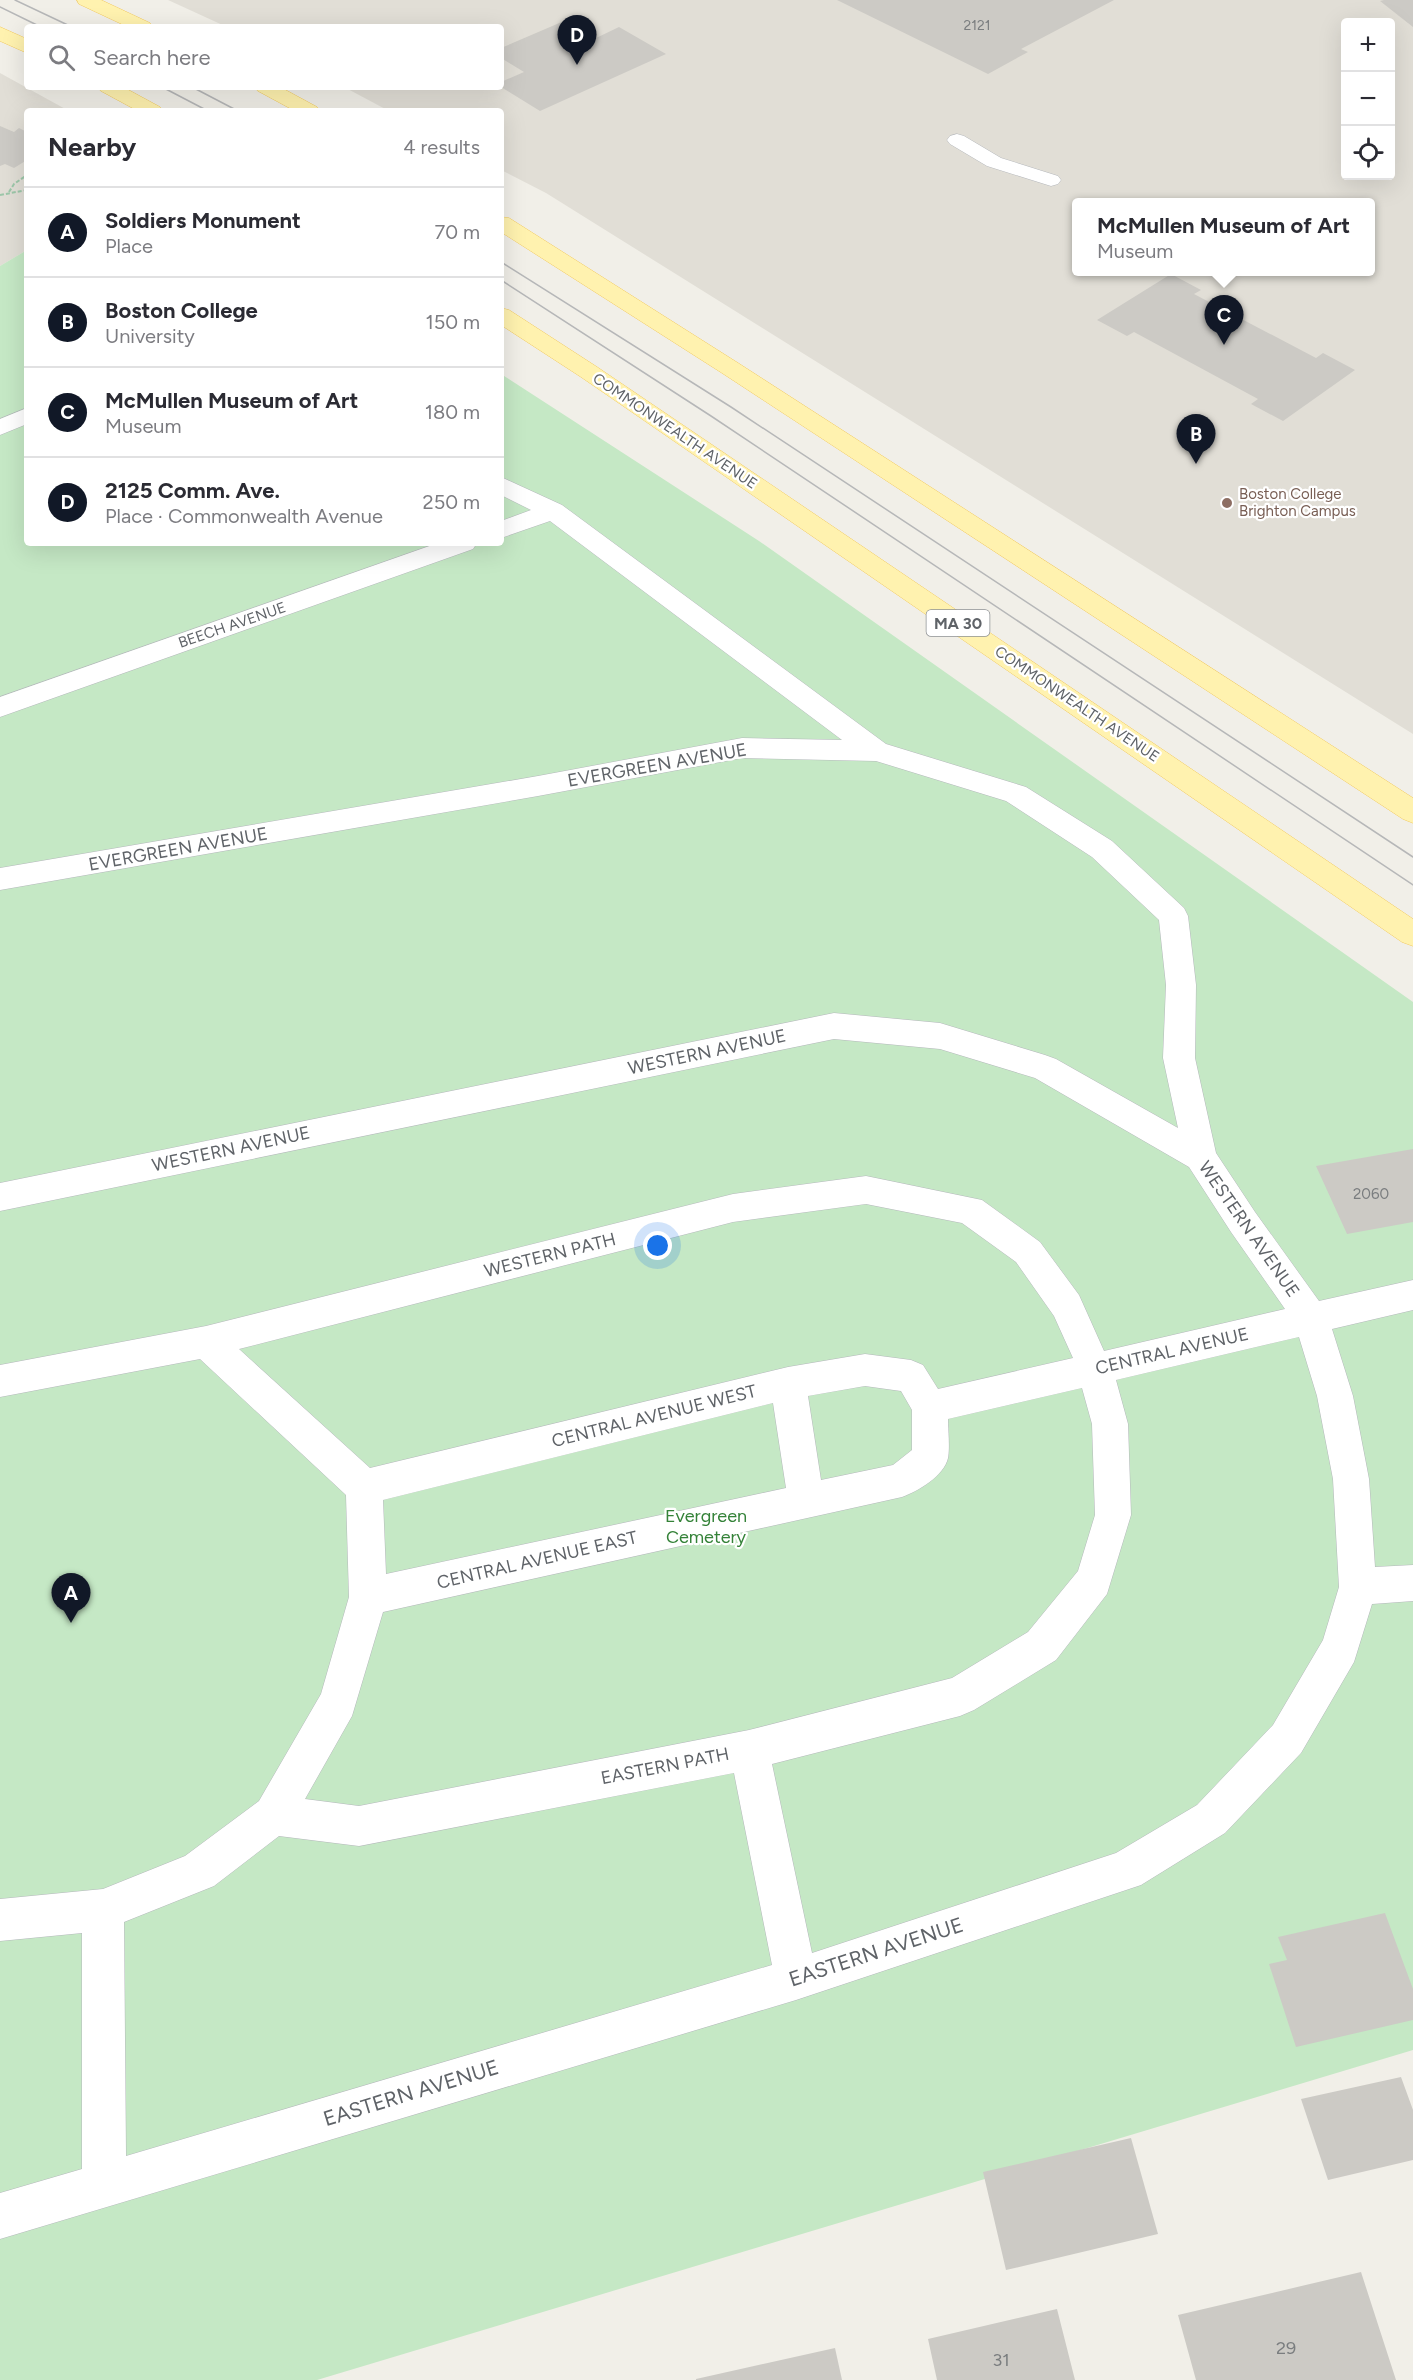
<!DOCTYPE html>
<meta charset="utf-8">
<style>
:root{--surface:#fff;--page:#f7f7f7;--text:#2b2b33;--muted:#7c7c81;--line:#e1e1e2;--accent:#111827}
body{margin:0;font-family:Figtree,sans-serif;background:var(--page);color:var(--text)}
.controls{position:absolute;right:18px;top:18px;display:grid;overflow:hidden;border-radius:6px;box-shadow:0 6px 24px #0002}
.controls button{width:54px;height:54px;display:grid;place-items:center;padding:0;border:0;border-bottom:2px solid var(--line);background:var(--surface);color:var(--text);font:30px sans-serif}
.you{position:absolute;left:658px;top:1246px;width:21px;height:21px;margin:-15px;border:4px solid #fff;border-radius:50%;background:#1a73e8;box-shadow:0 0 0 9px #1a73e833}
.badge{display:grid;place-items:center;width:39px;height:39px;border-radius:50%;background:var(--accent);color:#fff;font-size:20px;font-weight:700}
.pin{position:absolute;translate:-50% -50px;filter:drop-shadow(0 2px 3px #0008)}
.pin::after{content:'';position:absolute;top:32px;width:21px;height:18px;background:inherit;clip-path:polygon(0 0,100% 0,50% 100%)}
.popup{position:absolute;left:1072px;top:198px;width:303px;height:78px;box-sizing:border-box;display:grid;place-content:center;border-radius:6px;background:var(--surface);filter:drop-shadow(0 2px 4px #0005);font-size:20px;white-space:nowrap;color:var(--muted)}
.popup b{font-size:22px;color:var(--text)}
.popup::after{content:'';position:absolute;left:50%;top:100%;margin-left:-12px;border:12px solid transparent;border-top-color:var(--surface)}
.list{margin:0;padding:0;list-style:none}
h2{display:flex;justify-content:space-between;align-items:center;height:78px;margin:0;padding:0 24px;font-size:26px}
h2 small{font-size:20px;font-weight:400;color:var(--muted)}
.list li{display:grid;grid-template-columns:39px 1fr auto;gap:18px;align-items:center;box-sizing:border-box;height:90px;padding:0 24px;border-top:2px solid var(--line)}
.list b{display:block;font-size:22px;white-space:nowrap}
.list p{margin:0;font-size:20px;white-space:nowrap;color:var(--muted)}
.list em{font-size:20px;font-style:normal;color:var(--muted)}
.icon{flex:none;width:33px;height:33px;fill:none;stroke:currentColor;stroke-width:2;stroke-linecap:round;stroke-linejoin:round}
.map{position:relative;flex:none;width:1413px;height:2380px;overflow:hidden}
.search{position:absolute;background:var(--surface);box-shadow:0 6px 24px #0002;left:24px;top:24px;width:480px;height:66px;display:flex;align-items:center;gap:15px;box-sizing:border-box;padding:0 21px;border-radius:6px;color:var(--muted);font-size:22px}
.panel{position:absolute;background:var(--surface);box-shadow:0 6px 24px #0002;left:24px;top:108px;width:480px;height:438px;border-radius:6px}
.map>svg:first-child{display:block}
</style>
<div class="map">
<svg width="1413" height="2380" viewBox="0 0 1413 2380">
<rect width="100%" height="100%" fill="#f1efe8"/>
<path fill="#e1ded6" fill-rule="evenodd" d="M168,0H1413V734L546,193L501,170V111H389L344,87H501V27H227ZM1346,22H1390V176H1346ZM1077,202H1371V272H1077Z
M0,73L69,111H27V250L0,266Z"/>
<path fill="#c5e8c5" d="M27,250V543H501V374L759,541L1413,1002V2050L317,2380H0V266Z"/>
<path fill="#cccac5" d="M837,0H1114L1021,49L1028,52L988,74Z
M1384,0H1413V27L1380,1Z
M564,21L594,39L619,27L666,54L540,111L501,87V82L524,72L501,58V48Z
M0,126L14,132L19,128L27,132V160L14,168L5,164L0,166Z
M1171,274L1201,290L1194,294L1316,358L1323,353L1355,370L1283,421L1251,404L1258,399L1134,332L1127,336L1097,320Z
M1413,1149V1222L1347,1234L1316,1166Z
M1385,1913L1413,1989V2020L1296,2047L1269,1964L1287,1960L1278,1937Z
M1401,2077L1413,2110V2160L1328,2180L1301,2099Z
M1131,2138L1158,2234L1006,2270L983,2172Z
M1361,2272L1396,2380H1196L1178,2315Z
M1057,2309L1075,2380H937L928,2339Z
M835,2348L842,2380H696V2379Z"/>
<g fill="none" stroke-linecap="round" stroke-linejoin="round">
<defs>
<path id="lane" d="M957,134L964,136L1001,158L1058,176L1061,180L1058,184L1051,186L987,166L950,144L947,140L950,136Z
M27,408V424L0,435V419Z
M501,477L562,505L886,744L1026,787L1112,841L1184,908L1188,916L1196,985L1195,1058L1216,1153L1255,1212L1319,1301L1413,1280V1310L1332,1329L1353,1396L1369,1479L1375,1567L1413,1565V1601L1372,1604L1354,1662L1301,1753L1225,1833L1141,1885L796,2000L0,2239V2193L82,2169V1933L0,1941V1899L103,1889L185,1856L259,1801L321,1694L349,1597L346,1495L200,1359L0,1397V1365L206,1326L733,1194L866,1176L982,1200L1040,1242L1079,1295L1104,1351L1285,1309L1231,1232L1189,1167L1035,1078L940,1049L834,1039L0,1211V1183L834,1013L940,1023L1045,1055L1056,1059L1178,1128L1163,1058L1166,985L1159,920L1092,857L1006,801L876,761L742,758L538,796L0,890V868L538,776L742,738L842,740L550,521L501,538V521L531,510L501,495ZM866,1204L962,1223L1016,1262L1054,1316L1073,1358L938,1389L923,1365L911,1360L865,1354L788,1367L370,1468L239,1349L733,1222ZM1299,1337L1317,1396L1333,1479L1339,1587L1323,1640L1273,1725L1197,1805L1116,1853L812,1953L772,1764L960,1716L974,1710L1056,1660L1107,1594L1131,1515L1128,1424L1116,1380ZM865,1386L901,1391L912,1410V1450L893,1465L821,1480L808,1396ZM1082,1388L1092,1424L1095,1515L1078,1571L1028,1632L952,1678L749,1730L359,1806L305,1799L352,1716L383,1612L902,1497C918,1491 944,1476 948,1458C950,1446 948,1431 948,1419ZM773,1403L786,1488L386,1574L383,1500ZM734,1773L772,1965L126,2156L124,1922L214,1886L279,1836L359,1846Z
M438,543H477L473,549L0,717V697Z"/>
<path id="primary" d="M77,0H101L150,23L153,27H128L79,4Z
M0,27L27,39V53L0,41Z
M98,87H123L160,107L163,111H138L101,91Z
M255,87H280L317,107L320,111H295L258,91Z
M501,217L509,218L738,363L1413,798V823L1403,819L722,373L501,232Z
M501,308L509,310L597,367L1413,919V946L1402,942L581,377L501,325Z"/>
</defs>
<use href="#lane" stroke="#b5b8bc" stroke-width="1"/>
<use href="#primary" stroke="#f2c960" stroke-width="1"/>
<path stroke="#9cc7a9" stroke-width="2" stroke-dasharray="4 2" stroke-linecap="butt" d="M9,192L14,184L27,175
M0,195L27,190"/>
<use href="#lane" fill="#fff" fill-rule="evenodd"/>
<use href="#primary" fill="#fff2af" fill-rule="evenodd"/>
<path stroke="#b6b7b8" stroke-width="1.5" d="M15,0L72,27
M0,7L41,27
M162,87L208,111
M192,87L238,111
M501,262L731,407L1413,857
M501,280L711,416L1413,885"/>
</g>
<circle fill="#8d6e63" stroke="#fff" stroke-width="2" cx="1227" cy="503" r="6"/>
<g text-anchor="middle" stroke-width="4.5" stroke-linejoin="round" paint-order="stroke">
<g font-size="14" fill="#7a7d7f">
<text x="977" y="30">2121</text>
</g>
<g font-size="15" fill="#5f6368" stroke="#fff">
<text transform="translate(675 431) rotate(34)" y="5">COMMONWEALTH AVENUE</text>
<text transform="translate(232 625) rotate(-19)" y="5">BEECH AVENUE</text>
<text transform="translate(1077 704) rotate(34)" y="5">COMMONWEALTH AVENUE</text>
</g>
<g font-size="15" fill="#785e54" stroke="#fff" text-anchor="start">
<text x="1239" y="499">Boston College<tspan x="1239" dy="17">Brighton Campus</tspan></text>
</g>
<g font-size="15" fill="#7a7d7f">
<text x="1371" y="1199">2060</text>
</g>
<rect fill="#fff" stroke="#8f9295" stroke-width="1.5" x="926.5" y="610" width="63" height="26" rx="4.5"/>
<g font-size="16" font-weight="bold" fill="#5f6368">
<text x="958" y="629">MA 30</text>
</g>
<g font-size="18" fill="#5f6368" stroke="#fff">
<text transform="translate(657 765) rotate(-10)" y="6">EVERGREEN AVENUE</text>
<text transform="translate(178 849) rotate(-10)" y="6">EVERGREEN AVENUE</text>
<text transform="translate(707 1052) rotate(-12)" y="6">WESTERN AVENUE</text>
<text transform="translate(231 1149) rotate(-12)" y="6">WESTERN AVENUE</text>
<text transform="translate(1249 1229) rotate(55)" y="6">WESTERN AVENUE</text>
<text transform="translate(550 1255) rotate(-14)" y="6">WESTERN PATH</text>
<text transform="translate(1172 1351) rotate(-13)" y="6">CENTRAL AVENUE</text>
<text transform="translate(654 1416) rotate(-14)" y="6">CENTRAL AVENUE WEST</text>
<text transform="translate(537 1560) rotate(-13)" y="6">CENTRAL AVENUE EAST</text>
<text transform="translate(665 1766) rotate(-11)" y="6">EASTERN PATH</text>
</g>
<g font-size="18" fill="#348238" stroke="#fff">
<text x="706" y="1522">Evergreen<tspan x="706" dy="21">Cemetery</tspan></text>
</g>
<g font-size="18" fill="#7a7d7f">
<text x="1286" y="2354">29</text>
<text x="1001" y="2366">31</text>
</g>
<g font-size="21" fill="#5f6368" stroke="#fff">
<text transform="translate(876 1952) rotate(-18)" y="7">EASTERN AVENUE</text>
<text transform="translate(411 2093) rotate(-17)" y="7">EASTERN AVENUE</text>
</g>
</g>
</svg>
<div class="controls">
<button>+</button>
<button>−</button>
<button><svg class="icon" aria-label="locate" viewBox="0 0 24 24"><circle cx="12" cy="12" r="6"/><path d="M12 2v4M12 18v4M2 12h4M18 12h4"/></svg></button>
</div>
<div class="you"></div>
<div class="pin badge" style="left:71px;top:1623px">A</div>
<div class="pin badge" style="left:1196px;top:464px">B</div>
<div class="pin badge" style="left:1224px;top:345px">C</div>
<div class="popup"><b>McMullen Museum of Art</b>Museum</div>
<div class="pin badge" style="left:577px;top:65px">D</div>
<div class="search"><svg class="icon" aria-label="search" viewBox="0 0 24 24"><circle cx="10" cy="10" r="6"/><path d="M15 15l6 6"/></svg>Search here</div>
<section class="panel">
<h2>Nearby<small>4 results</small></h2>
<ul class="list">
<li><span class="badge">A</span><div><b>Soldiers Monument</b><p>Place</p></div><em>70 m</em></li>
<li><span class="badge">B</span><div><b>Boston College</b><p>University</p></div><em>150 m</em></li>
<li><span class="badge">C</span><div><b>McMullen Museum of Art</b><p>Museum</p></div><em>180 m</em></li>
<li><span class="badge">D</span><div><b>2125 Comm. Ave.</b><p>Place · Commonwealth Avenue</p></div><em>250 m</em></li>
</ul>
</section>
</div>
